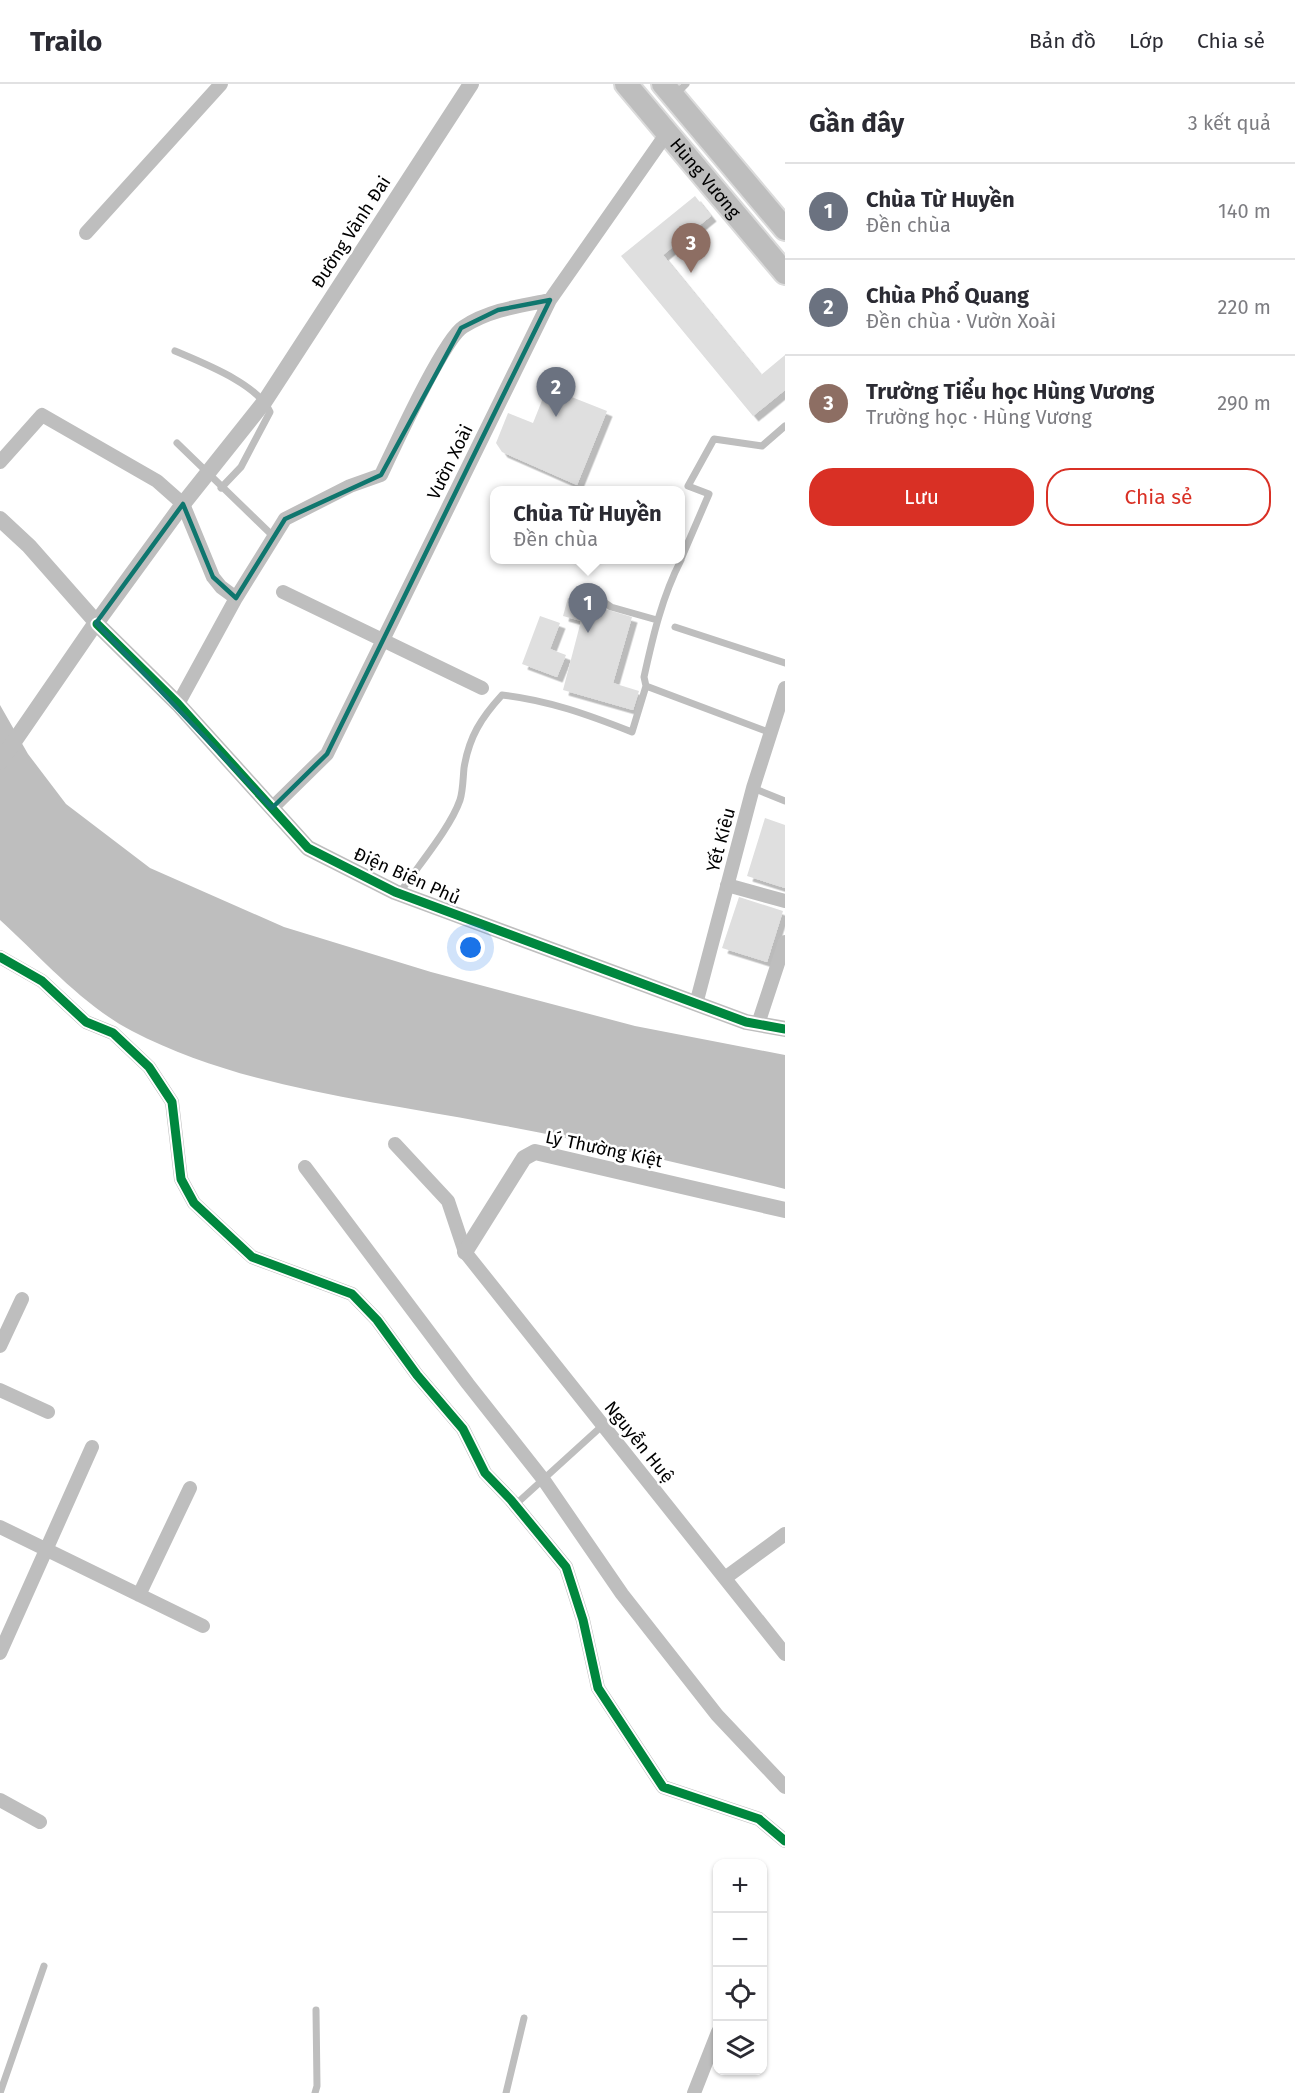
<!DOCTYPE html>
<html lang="vi">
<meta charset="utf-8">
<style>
:root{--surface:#fff;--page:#f7f7f7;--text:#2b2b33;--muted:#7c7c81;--line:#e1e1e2;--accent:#d93025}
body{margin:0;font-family:"Fira Sans",sans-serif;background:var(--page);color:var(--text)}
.controls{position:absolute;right:18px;bottom:18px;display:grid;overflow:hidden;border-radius:12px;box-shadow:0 2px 4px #0004}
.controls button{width:54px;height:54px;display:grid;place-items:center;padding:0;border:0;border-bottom:2px solid var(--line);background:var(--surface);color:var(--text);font:30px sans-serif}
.you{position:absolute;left:471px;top:864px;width:21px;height:21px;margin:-15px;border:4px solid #fff;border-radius:50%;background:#1a73e8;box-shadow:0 0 0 9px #1a73e833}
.badge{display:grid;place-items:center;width:39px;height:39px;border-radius:50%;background:var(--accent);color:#fff;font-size:20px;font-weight:700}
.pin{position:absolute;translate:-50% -50px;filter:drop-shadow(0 2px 3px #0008)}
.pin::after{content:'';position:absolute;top:32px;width:21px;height:18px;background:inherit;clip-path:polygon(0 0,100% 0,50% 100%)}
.popup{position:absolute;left:490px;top:402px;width:195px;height:78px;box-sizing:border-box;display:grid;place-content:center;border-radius:12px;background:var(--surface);filter:drop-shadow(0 2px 4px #0005);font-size:20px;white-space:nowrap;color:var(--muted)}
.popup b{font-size:22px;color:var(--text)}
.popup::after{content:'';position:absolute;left:50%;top:100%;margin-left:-12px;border:12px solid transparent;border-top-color:var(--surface)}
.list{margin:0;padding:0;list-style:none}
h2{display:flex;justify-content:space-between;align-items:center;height:78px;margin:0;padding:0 24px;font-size:26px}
h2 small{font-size:20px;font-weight:400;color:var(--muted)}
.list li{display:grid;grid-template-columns:39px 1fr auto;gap:18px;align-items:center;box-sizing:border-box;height:96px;padding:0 24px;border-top:2px solid var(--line)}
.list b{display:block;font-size:22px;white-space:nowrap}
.list p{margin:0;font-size:20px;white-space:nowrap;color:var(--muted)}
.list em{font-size:20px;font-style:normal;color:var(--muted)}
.actions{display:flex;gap:12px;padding:18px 24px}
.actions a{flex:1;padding:14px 0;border:2px solid var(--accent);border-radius:24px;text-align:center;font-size:21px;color:var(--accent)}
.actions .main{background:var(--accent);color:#fff}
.icon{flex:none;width:33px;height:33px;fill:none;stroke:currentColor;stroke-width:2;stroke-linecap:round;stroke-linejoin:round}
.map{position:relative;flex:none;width:785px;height:2009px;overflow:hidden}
header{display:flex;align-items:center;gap:36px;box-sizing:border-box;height:84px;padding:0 30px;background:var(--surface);border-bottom:2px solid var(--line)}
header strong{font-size:28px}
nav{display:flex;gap:33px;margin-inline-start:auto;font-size:21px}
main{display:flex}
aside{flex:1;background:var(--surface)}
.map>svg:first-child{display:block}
</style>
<header>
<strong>Trailo</strong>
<nav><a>Bản đồ</a><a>Lớp</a><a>Chia sẻ</a></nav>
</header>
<main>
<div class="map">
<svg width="785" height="2009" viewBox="0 0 785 2009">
<defs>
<filter id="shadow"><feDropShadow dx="5.5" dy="5.5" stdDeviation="0" flood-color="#0004"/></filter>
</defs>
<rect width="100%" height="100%" fill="#fff"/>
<path fill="#bebebe" d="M0,621L28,670L66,720L150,784L284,843L431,888L635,942L785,971V1105C687,1081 589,1057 489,1039C369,1016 242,1004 132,947C82,921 41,873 0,836Z"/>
<path fill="#dfdfdf" filter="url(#shadow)" d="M695,112L711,132L663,171L761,291L785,271V306L753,332L621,172Z
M564,310L607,327L577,401L502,368L496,359L508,329L533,339L543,314L559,321Z
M568,514L632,533L613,599L639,607L633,626L563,606L581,537L563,532Z
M540,532L560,539L550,565L566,571L557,593L522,580Z
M765,734L785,741V804L747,792Z
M739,813L783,827L767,878L722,864Z"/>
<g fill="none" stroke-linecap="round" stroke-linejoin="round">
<defs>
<g id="primary">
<path id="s1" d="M626,0L785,189"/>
<path d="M663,0L785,145"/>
</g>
</defs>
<use href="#primary" stroke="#dbdbdb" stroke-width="26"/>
<path stroke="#bebebe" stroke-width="7" d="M676,10L686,0
M175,267C203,279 258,300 270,328L241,383L221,404
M177,359L274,453
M681,475L709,410L688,402L714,355L762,362L785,342
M578,506L598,514L611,523L657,536
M675,543L785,579
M646,602L771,649
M646,602L644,593C653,552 662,513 681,476
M753,704L785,717
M399,810C416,784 450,745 460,716C463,707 463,694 464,684C469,653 481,634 502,611C548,616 589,631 632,648L646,602
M515,1421L603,1341
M0,2009L44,1882
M315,2009L317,2002L316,1926
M506,2009L524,1934"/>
<path stroke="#bebebe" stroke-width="14" d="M86,149L221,0
M0,378L42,331L157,397L183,420L213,493L221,503L236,514
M283,508L482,604
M178,620L236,514L285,435L350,402L381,391C394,364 443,256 463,243C489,226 519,222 550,216
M272,724L327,670L550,216L667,49
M727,801L785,817
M0,873L42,897L86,938L113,949L149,983L172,1018L181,1095L194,1119L252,1173L352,1210L377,1236L417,1291L463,1345L485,1389L511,1416L566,1483L583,1536L598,1604L663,1703L759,1735L785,1757
M696,920L753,704L785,604
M758,940L785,858
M395,1060L448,1117L465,1168L785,1570
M305,1083L468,1300L543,1395L622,1510L717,1631L785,1703
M0,1262L22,1215
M0,1306L48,1328
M0,1443L203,1542
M725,1494L785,1450
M139,1511L190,1404
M0,1569L92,1363
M0,1716L40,1738
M694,2009L718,1948"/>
<path stroke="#bebebe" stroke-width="16" d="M0,435L29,462L96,538
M97,538L183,420L265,317L471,0
M97,540L178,620L308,764L395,808L746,938L785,945
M0,678L95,540
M465,1168L524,1074L535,1068L785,1126"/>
<use href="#primary" stroke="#bebebe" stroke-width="22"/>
<defs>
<path id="cycleway" d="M97,540L178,620L308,764L395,808L746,938L785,945
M0,873L42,897L86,938L113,949L149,983L172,1018L181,1095L194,1119L252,1173L352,1210L377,1236L417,1291L463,1345L485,1389L511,1416L566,1483L583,1536L598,1604L663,1703L759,1735L785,1757"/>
</defs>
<use href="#cycleway" stroke="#fff" stroke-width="13"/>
<use href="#cycleway" stroke="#00873e" stroke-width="9"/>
</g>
<path fill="none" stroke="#0f766e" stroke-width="4.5" stroke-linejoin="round" d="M550,216L327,670L272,724L96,539L183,420L213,493L236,514L285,435L381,391L461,244L498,226Z"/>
<g text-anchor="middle" stroke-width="5" stroke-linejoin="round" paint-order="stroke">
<g font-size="18" fill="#000" stroke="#fff">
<text dy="6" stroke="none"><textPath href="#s1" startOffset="123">Hùng Vương</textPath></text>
<text transform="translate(351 148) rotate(-57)" y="6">Đường Vành Đai</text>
<text transform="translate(450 378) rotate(-64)" y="6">Vườn Xoài</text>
<text transform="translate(721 756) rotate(-75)" y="6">Yết Kiêu</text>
<text transform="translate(407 792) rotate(24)" y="6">Điện Biên Phủ</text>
<text transform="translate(604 1065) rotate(12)" y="6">Lý Thường Kiệt</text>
<text transform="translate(639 1358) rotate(51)" y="6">Nguyễn Huệ</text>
</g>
</g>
</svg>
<div class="controls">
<button>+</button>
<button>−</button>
<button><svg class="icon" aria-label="locate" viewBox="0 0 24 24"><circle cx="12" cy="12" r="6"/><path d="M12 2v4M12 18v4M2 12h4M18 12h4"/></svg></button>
<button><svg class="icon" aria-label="layers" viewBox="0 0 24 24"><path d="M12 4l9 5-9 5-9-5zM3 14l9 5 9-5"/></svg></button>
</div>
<div class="you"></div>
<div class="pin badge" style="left:588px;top:549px;background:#6b7280">1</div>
<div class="popup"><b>Chùa Từ Huyền</b>Đền chùa</div>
<div class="pin badge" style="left:556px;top:333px;background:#6b7280">2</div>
<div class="pin badge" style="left:691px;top:189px;background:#8d6e63">3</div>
</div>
<aside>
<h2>Gần đây<small>3 kết quả</small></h2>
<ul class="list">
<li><span class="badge" style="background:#6b7280">1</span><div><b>Chùa Từ Huyền</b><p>Đền chùa</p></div><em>140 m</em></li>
<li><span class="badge" style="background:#6b7280">2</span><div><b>Chùa Phổ Quang</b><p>Đền chùa · Vườn Xoài</p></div><em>220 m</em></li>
<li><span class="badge" style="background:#8d6e63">3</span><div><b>Trường Tiểu học Hùng Vương</b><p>Trường học · Hùng Vương</p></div><em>290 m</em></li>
</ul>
<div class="actions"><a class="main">Lưu</a><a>Chia sẻ</a></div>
</aside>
</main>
